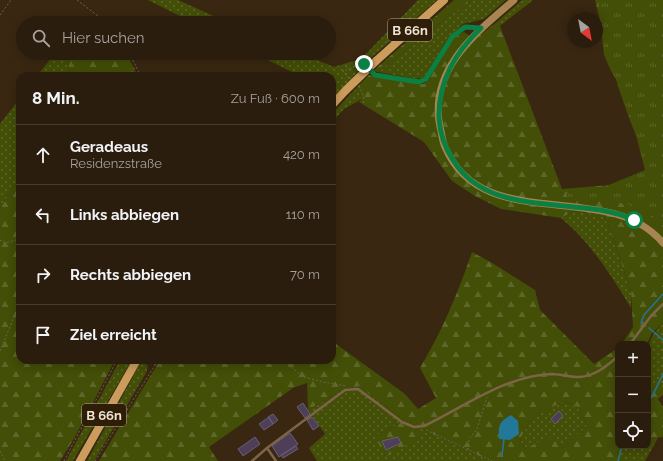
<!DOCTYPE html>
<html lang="de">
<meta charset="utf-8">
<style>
:root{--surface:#2b1d0d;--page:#332616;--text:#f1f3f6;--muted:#a6a29d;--line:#473b2e}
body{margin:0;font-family:Raleway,sans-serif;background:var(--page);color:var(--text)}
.controls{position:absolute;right:12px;bottom:12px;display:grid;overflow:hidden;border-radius:8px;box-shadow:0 2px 10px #0003}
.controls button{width:36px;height:36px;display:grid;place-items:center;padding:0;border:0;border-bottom:1px solid var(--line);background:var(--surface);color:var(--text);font:20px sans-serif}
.compass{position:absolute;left:567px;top:12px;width:36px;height:36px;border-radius:50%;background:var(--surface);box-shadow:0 2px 10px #0003;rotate:148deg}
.stop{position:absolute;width:12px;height:12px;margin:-9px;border:3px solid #0b8043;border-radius:50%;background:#fff}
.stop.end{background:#0b8043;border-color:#fff;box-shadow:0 1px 4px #0008}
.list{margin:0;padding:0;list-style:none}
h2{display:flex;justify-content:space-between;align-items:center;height:52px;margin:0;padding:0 16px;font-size:17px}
h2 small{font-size:13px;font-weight:400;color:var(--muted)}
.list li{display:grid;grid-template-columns:26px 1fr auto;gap:12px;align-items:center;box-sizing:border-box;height:60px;padding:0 16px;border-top:1px solid var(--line)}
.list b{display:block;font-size:15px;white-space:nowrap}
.list p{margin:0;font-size:13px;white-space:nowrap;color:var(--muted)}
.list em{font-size:13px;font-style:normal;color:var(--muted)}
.icon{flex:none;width:22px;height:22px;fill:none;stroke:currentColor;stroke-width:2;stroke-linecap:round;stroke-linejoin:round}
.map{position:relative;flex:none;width:663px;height:461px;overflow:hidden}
.search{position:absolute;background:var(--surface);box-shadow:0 2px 10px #0003;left:16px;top:16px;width:320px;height:44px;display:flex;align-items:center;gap:10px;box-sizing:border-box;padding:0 14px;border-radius:22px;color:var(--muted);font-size:15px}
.panel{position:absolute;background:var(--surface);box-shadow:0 2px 10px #0003;left:16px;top:72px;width:320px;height:292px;border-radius:12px}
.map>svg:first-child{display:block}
</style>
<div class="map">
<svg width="663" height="461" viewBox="0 0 663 461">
<defs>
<pattern id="grass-dots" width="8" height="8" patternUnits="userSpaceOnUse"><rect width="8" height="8" fill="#434e07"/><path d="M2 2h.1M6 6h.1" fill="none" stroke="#5e672a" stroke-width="1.8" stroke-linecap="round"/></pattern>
<pattern id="forest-firs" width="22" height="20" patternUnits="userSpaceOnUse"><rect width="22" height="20" fill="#434e07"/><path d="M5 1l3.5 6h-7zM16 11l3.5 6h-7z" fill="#5e672a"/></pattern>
<pattern id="park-tufts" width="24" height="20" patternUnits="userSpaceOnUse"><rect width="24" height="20" fill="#434e07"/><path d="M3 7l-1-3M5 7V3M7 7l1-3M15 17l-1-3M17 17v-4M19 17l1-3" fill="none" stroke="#5e672a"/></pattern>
</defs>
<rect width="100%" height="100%" fill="#392711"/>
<path fill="url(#grass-dots)" d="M148,0H178L229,23H194Z
M418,0H437L372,57L332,99V76H300L254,53H300L334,67L357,60L365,55Z
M472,0H506L484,19L463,24L447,40L425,77L416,79L378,72L449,16Z
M522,0H533L500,26L498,21Z
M55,53H72L68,62L70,76H37Z
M357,87L362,99L344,109L332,122V114Z
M20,98V177L0,208V124Z
M574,211L603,215L608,224L631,291V308C611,275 591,243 561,218Z
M663,323V385H648C648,357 642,343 663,323Z
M120,360H132L73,461H66Z
M142,360L148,366L146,373L94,461H87Z
M359,386L404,421L375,436L420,428L490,461H317L309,448L325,434L308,410L344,389Z
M564,401L578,407L587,426L563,448L526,449L520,441C528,417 543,412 564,401Z
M658,438L645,461H619L617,451L628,446H648V439Z"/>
<path fill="url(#forest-firs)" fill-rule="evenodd" d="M454,0H472L449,16L378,72L373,71Z
M595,0H663V323L652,333L647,344H622L633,327L631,291L608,224L603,215L574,211L561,218L501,209L475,196L452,181L424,142L359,102L362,99L357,87L369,75L423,84L428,81L453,38L464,32L475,39L498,21L562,189L658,181C627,125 610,63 595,0Z
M72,53H126L138,76H70L68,62Z
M20,177V360H115L75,437L60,461H0V208Z
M472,252L494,264L535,290L540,310L594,364L618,348V446H628L617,451L619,461H490L420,428L418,438L385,457L375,436L404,421L359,386L344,389L308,410L307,383L293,388L209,447L218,461H99L160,360H332V341L405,394L418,409L436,398L420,368C443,329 457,295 472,252ZM564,401L578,407L587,426L563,448L548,436L526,449L520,441C528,417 543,412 564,401Z
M650,384L663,385V395L658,399L663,407V437L648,439V385Z"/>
<path fill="url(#park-tufts)" d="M598,0H663V225C638,199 600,200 567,198L566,194L599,189L645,170L632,120L617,81L611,71L604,55Z"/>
<path fill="#237798" d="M511,415L518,421L519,434L510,440L499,439C498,425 499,422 511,415Z"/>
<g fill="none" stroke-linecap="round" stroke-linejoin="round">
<path stroke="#237798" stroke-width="1.5" d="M641,323L644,315L663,294
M649,328L663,340
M648,402C655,394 657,384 663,375
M502,456L504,439
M618,461L622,446"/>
</g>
<path fill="#4d3f57" stroke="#6b5c76" d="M303,403L310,414L305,418L297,407Z
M559,411L563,416L555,424L551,419Z
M273,414L278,420L273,424L268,417Z
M269,417L273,424L264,430L259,424Z
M312,417L319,426L313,430L307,420Z
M290,433L298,444L279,457L272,446Z
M255,437L260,444L243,456L238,449Z
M398,437L401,443L386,450L382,441Z
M296,446L298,449L283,458L281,455Z"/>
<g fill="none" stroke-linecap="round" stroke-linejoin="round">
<path stroke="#72624f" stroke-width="1" stroke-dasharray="2 2" stroke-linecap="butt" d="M77,0L107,23
M0,15L11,0
M129,53L141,76
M373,72L385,77L419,82L426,79L452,37L465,27L473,28
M129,76L135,67
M349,78L343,71L363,64
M359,86L364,97L363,104
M0,240L5,243L20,239
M0,351L20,302
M148,360L155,365L158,360
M282,360L304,377L323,382L346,386
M426,430L492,461
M468,450L469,439L477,429L487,397
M0,451L5,461
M64,461L117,360
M95,461L155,365"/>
<path stroke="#7b6447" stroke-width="2.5" d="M630,344L651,316L663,304
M267,448L276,461
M252,461L267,448L345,390L358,389L402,422L414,427L424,426C464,407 505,376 551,374C560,374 569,377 578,377C594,377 607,366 618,356"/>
<path stroke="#a88453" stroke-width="7" d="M514,0C477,32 428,69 440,127C442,133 442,141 445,147C483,237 608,177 663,243"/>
<path stroke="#cb9c5c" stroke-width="8" d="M376,61L444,0
M332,105L346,90
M80,461L137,360"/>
<path stroke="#cb9c5c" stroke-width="8" d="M346,90L376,61"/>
</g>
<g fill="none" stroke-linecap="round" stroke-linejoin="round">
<path stroke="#0b8043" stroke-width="5" d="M364,64L375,75L419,82L426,79L452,37L465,27L481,28C455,53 438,81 439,118C440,133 445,148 453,160C490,221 579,194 634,220"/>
</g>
<g text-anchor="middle" stroke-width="3" stroke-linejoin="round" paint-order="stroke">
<g fill="#2e1d07" stroke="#b4a897" stroke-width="1">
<rect x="388" y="19" width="44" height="22" rx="3"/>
<rect x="82" y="404" width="44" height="22" rx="3"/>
</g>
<g font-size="13" font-weight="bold" fill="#eee3d5">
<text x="410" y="35">B 66n</text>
<text x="104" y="420">B 66n</text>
</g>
</g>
</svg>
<div class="controls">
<button>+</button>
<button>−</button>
<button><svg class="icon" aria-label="locate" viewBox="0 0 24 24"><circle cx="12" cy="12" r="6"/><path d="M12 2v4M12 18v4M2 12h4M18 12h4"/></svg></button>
</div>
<svg class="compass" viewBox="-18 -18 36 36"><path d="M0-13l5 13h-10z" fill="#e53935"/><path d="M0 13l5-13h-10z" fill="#a6a29d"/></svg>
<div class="stop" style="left:634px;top:220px"></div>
<div class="stop end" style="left:364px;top:64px"></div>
<div class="search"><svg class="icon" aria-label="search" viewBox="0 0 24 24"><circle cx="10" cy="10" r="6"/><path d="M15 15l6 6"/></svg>Hier suchen</div>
<section class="panel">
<h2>8 Min.<small>Zu Fuß · 600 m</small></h2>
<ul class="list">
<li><svg class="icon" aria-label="ahead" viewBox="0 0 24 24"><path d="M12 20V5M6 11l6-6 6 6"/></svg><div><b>Geradeaus</b><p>Residenzstraße</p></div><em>420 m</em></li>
<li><svg class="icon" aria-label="left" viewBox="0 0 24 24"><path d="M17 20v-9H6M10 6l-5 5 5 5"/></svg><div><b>Links abbiegen</b></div><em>110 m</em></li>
<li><svg class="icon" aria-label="right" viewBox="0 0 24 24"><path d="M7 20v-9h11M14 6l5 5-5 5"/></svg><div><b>Rechts abbiegen</b></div><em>70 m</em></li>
<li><svg class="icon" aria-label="arrive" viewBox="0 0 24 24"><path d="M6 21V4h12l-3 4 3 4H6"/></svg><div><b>Ziel erreicht</b></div></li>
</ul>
</section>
</div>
